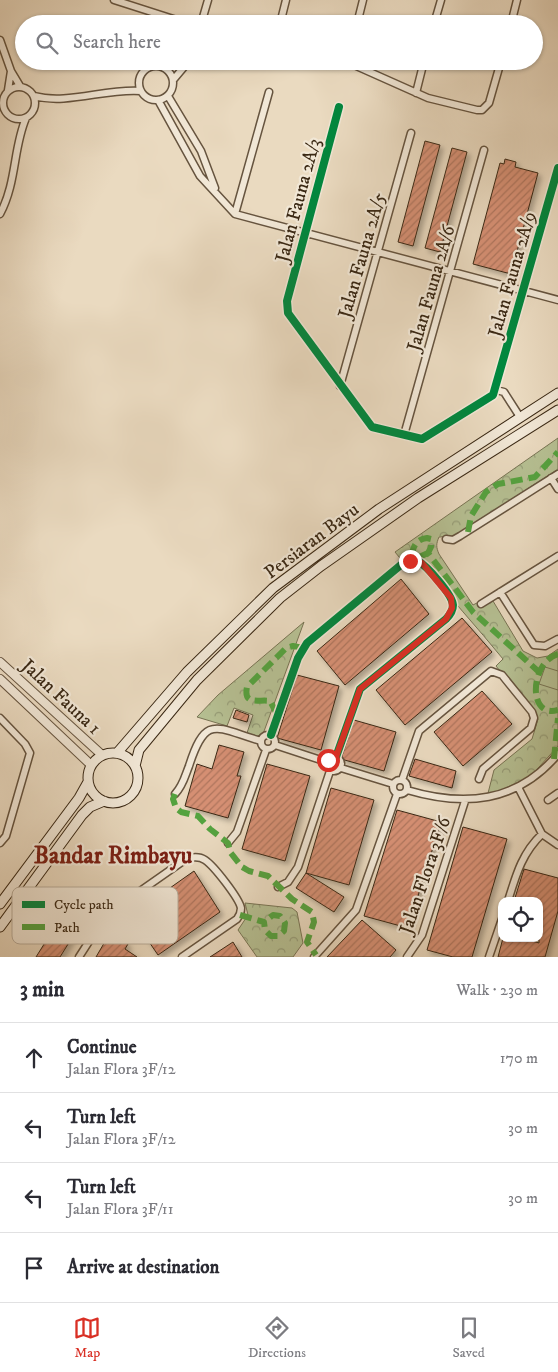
<!DOCTYPE html>
<meta charset="utf-8">
<style>
:root{--surface:#fff;--page:#f7f7f7;--text:#2b2b33;--muted:#7c7c81;--line:#e1e1e2;--accent:#d93025}
body{margin:0;font-family:"IM FELL DW Pica",serif;background:var(--page);color:var(--text)}
.controls{position:absolute;right:15px;bottom:15px;display:grid;overflow:hidden;border-radius:10px;box-shadow:0 1px 4px #0004}
.controls button{width:45px;height:45px;display:grid;place-items:center;padding:0;border:0;border-bottom:1px solid var(--line);background:var(--surface);color:var(--text);font:25px sans-serif}
.stop{position:absolute;width:15px;height:15px;margin:-11px;border:4px solid #d93025;border-radius:50%;background:#fff}
.stop.end{background:#d93025;border-color:#fff;box-shadow:0 1px 5px #0008}
.list{margin:0;padding:0;list-style:none}
h2{display:flex;justify-content:space-between;align-items:center;height:65px;margin:0;padding:0 20px;font-size:21px}
h2 small{font-size:16px;font-weight:400;color:var(--muted)}
.list li{display:grid;grid-template-columns:32px 1fr auto;gap:15px;align-items:center;box-sizing:border-box;height:70px;padding:0 20px;border-top:1px solid var(--line)}
.list b{display:block;font-size:19px;white-space:nowrap}
.list p{margin:0;font-size:16px;white-space:nowrap;color:var(--muted)}
.list em{font-size:16px;font-style:normal;color:var(--muted)}
.icon{flex:none;width:28px;height:28px;fill:none;stroke:currentColor;stroke-width:2;stroke-linecap:round;stroke-linejoin:round}
.map{position:relative;flex:none;width:558px;height:957px;overflow:hidden}
.search{position:absolute;background:var(--surface);box-shadow:0 1px 4px #0004;left:15px;right:15px;top:15px;height:55px;display:flex;align-items:center;gap:12px;box-sizing:border-box;padding:0 18px;border-radius:28px;color:var(--muted);font-size:19px}
.sheet{height:345px;background:var(--surface)}
nav{display:flex;justify-content:space-around;align-items:center;box-sizing:border-box;height:70px;border-top:1px solid var(--line);background:var(--surface);font-size:14px;color:var(--muted)}
nav a{display:grid;justify-items:center;gap:2px}
nav .on{color:var(--accent)}
.map>svg:first-child{display:block}
</style>
<div class="map">
<svg width="558" height="957" viewBox="0 0 558 957">
<defs>
<pattern id="park-crowns" width="20" height="18" patternUnits="userSpaceOnUse" patternTransform="scale(1.25)"><rect width="20" height="18" fill="#b6c093"/><path d="M2 6a3 3 0 1 1 6 0M12 15a3 3 0 1 1 6 0" fill="none" stroke="#959c77"/></pattern>
<pattern id="building-hatch" width="6" height="6" patternUnits="userSpaceOnUse" patternTransform="scale(1.25)"><rect width="6" height="6" fill="#d58f73"/><path d="M-1 1l2-2M0 6l6-6M5 7l2-2" fill="none" stroke="#ae755d"/></pattern>
<filter id="shadow"><feDropShadow dx="3.5" dy="3.5" stdDeviation="2.5" flood-color="#0004"/></filter>
</defs>
<rect width="100%" height="100%" fill="#eadac0"/>
<filter id="stains"><feTurbulence type="fractalNoise" baseFrequency=".004" numOctaves="4"/><feColorMatrix values="0 0 0 0 .2 0 0 0 0 .09 0 0 0 0 .02 0 0 0 .5 -.17"/></filter>
<radialGradient id="worn" r=".72"><stop offset=".6" stop-color="#630" stop-opacity="0"/><stop offset="1" stop-color="#630" stop-opacity=".3"/></radialGradient>
<path fill="url(#park-crowns)" stroke="#787454" d="M558,438V469L464,530L455,536L439,537C436,544 436,547 439,554L473,605L490,596L523,651L537,658L548,656L558,649V746L531,776L487,797L494,770L532,739L538,719L496,666L503,659C477,627 449,597 423,564L404,563L395,552Z
M304,622L263,734L257,736L247,733L253,715L234,708L227,726L197,717L218,695Z
M245,903L292,908L297,912L303,943L293,957H257L238,930L248,915Z"/>
<path fill="#b6c093" stroke="#787454" d="M545,667L558,671V690L539,684Z"/>
<path fill="url(#building-hatch)" stroke="#3a2814" filter="url(#shadow)" d="M425,141L440,145L413,246L398,242Z
M452,148L467,152L440,252L425,248Z
M505,159L516,162L515,167L538,173L511,274L473,264L500,163L504,164Z
M401,579L429,614L345,685L317,651Z
M462,618L492,652L405,725L376,690Z
M297,675L339,686L321,750L277,738Z
M482,691L512,724L463,766L434,732Z
M236,710L249,715L247,722L233,718Z
M354,720L396,732L384,771L341,759Z
M219,745L244,752L237,776H241L228,818L185,806L197,764L212,769Z
M415,759L456,771L452,788L409,776Z
M267,764L310,776L285,861L242,849Z
M331,788L374,800L349,885L306,873Z
M397,810L441,822L408,928L364,916Z
M463,827L507,839L472,957H453L427,950Z
M524,869L558,878V911L545,957H498L503,938H522L539,943V901H514Z
M194,871L220,912L158,955L143,933L138,936L126,919Z
M306,873L344,897L334,912L296,888Z
M73,898L90,909L60,957H36Z
M362,920L396,950L390,957H327Z
M110,933L128,944L125,949L137,957H96Z
M233,942L242,957H210Z"/>
<g fill="none" stroke-linecap="round" stroke-linejoin="round">
<defs>
<path id="minor" d="M114,0L189,24
M201,24L208,0
M280,24L286,0
M357,24L363,0
M434,24L441,0
M511,24L517,0
M0,40L11,71L20,86
M345,61L428,98L477,110H482L489,103L501,61
M139 83a17 17 0 1 1 34 0a17 17 0 1 1-34 0Z
M168,70L173,61
M173,80L189,61
M3 103a16 16 0 1 1 32 0a16 16 0 1 1-32 0Z
M8,90L11,71
M416,93L424,61
M34,96C68,105 106,88 141,91
M168,96L201,151L215,188
M158,100L200,176L235,214L558,300
M339,107L287,301L288,313L372,427L422,439L493,395L558,168
M0,214C17,182 13,148 26,118
M235,214L269,92
M340,386L411,133
M496,390L504,392L520,417
M404,435L484,150
M551,478L558,489
M446,539L453,540L460,536L558,474
M500,592L534,645L545,646L558,639
M481,604L558,556
M0,718L25,744L30,753L6,836L0,843
M261 742a7 7 0 1 1 14 0a7 7 0 1 1-14 0Z
M271,735L298,658L307,643L402,564L418,561C427,566 452,594 453,605C453,610 450,615 446,619L360,689L336,757
M275,745L327,762
M327 764a7 7 0 1 1 14 0a7 7 0 1 1-14 0Z
M341,768L393,784
M393 787a7 7 0 1 1 14 0a7 7 0 1 1-14 0Z
M402,780L419,731L491,671L502,675L532,712L534,718L531,728L483,769L479,779
M518,787L542,834L558,845
M407,790C464,807 517,803 558,754
M175,794C183,786 185,776 189,766C206,713 216,728 261,741
M548,800L558,793
M228,843L237,832L266,750
M278,887L288,882L298,867L330,771
M508,901C516,875 522,853 542,834
M79,957L106,915L186,859C192,857 199,856 205,860C214,866 239,898 241,908C241,912 240,915 237,919L182,957
M314,957L356,910L397,794
M407,957L422,935L465,801
M489,957L502,919"/>
<path id="tertiary" d="M0,662L102,755
M0,679L91,765"/>
<path id="secondary" d="M117,753L187,672L273,588L379,509L558,393
M88 778a25 25 0 1 1 50 0a25 25 0 1 1-50 0Z
M135,766L139,750L197,680L280,598L321,566L418,498L558,410
M0,904L79,798L88,782
M0,927L82,815L90,807L104,801"/>
</defs>
<use href="#minor" stroke="#66543f" stroke-width="9"/>
<use href="#tertiary" stroke="#66543f" stroke-width="10"/>
<use href="#secondary" stroke="#3a2814" stroke-width="11"/>
<use href="#minor" stroke="#f1e7d6" stroke-width="6"/>
<use href="#tertiary" stroke="#f1e7d6" stroke-width="8"/>
<use href="#secondary" stroke="#f1e7d6" stroke-width="9"/>
<path stroke="#54a33f" stroke-width="6" stroke-dasharray="12 6" stroke-linecap="butt" d="M468,532L471,516L486,492L498,484L535,477L558,452
M428,553L415,559L412,553C414,544 418,539 427,538L431,539V547L428,553L473,612L539,672
M558,654C530,662 527,719 558,710
M277,714L270,701C259,699 243,706 247,687L286,648L293,646L304,648
M554,759L558,718
M175,794L173,799L176,808L181,812L198,816L210,829L228,843L230,852L242,867L249,871L268,876L292,899L312,912L314,922L307,942L316,955
M240,915L264,922L265,930L271,936H278L284,931L285,923L280,916L273,915L264,922"/>
<defs>
<path id="cycleway" d="M339,107L287,301L288,313L372,427L422,439L493,395L558,168
M271,735L298,658L307,643L402,564L418,561C427,566 452,594 453,605C453,610 450,615 446,619L360,689L336,757"/>
</defs>
<use href="#cycleway" stroke="#f1e7d6" stroke-width="11"/>
<use href="#cycleway" stroke="#00873e" stroke-width="8"/>
</g>
<g fill="none" stroke-linecap="round" stroke-linejoin="round">
<path stroke="#d93025" stroke-width="6" d="M328,760L336,757L360,689L446,619L452,608L451,598L422,563L410,561"/>
</g>
<g text-anchor="middle" stroke-width="4.5" stroke-linejoin="round" paint-order="stroke">
<g font-size="19" fill="#3a2814" stroke="#f1e7d6">
<text transform="translate(297 200) rotate(-75)" y="7">Jalan Fauna 2A/3</text>
<text transform="translate(361 255) rotate(-74)" y="7">Jalan Fauna 2A/5</text>
<text transform="translate(511 274) rotate(-74)" y="7">Jalan Fauna 2A/9</text>
<text transform="translate(430 288) rotate(-74)" y="7">Jalan Fauna 2A/6</text>
<text transform="translate(311 540) rotate(-37)" y="7">Persiaran Bayu</text>
<text transform="translate(62 696) rotate(43)" y="7">Jalan Fauna 1</text>
<text transform="translate(424 875) rotate(-71)" y="7">Jalan Flora 3F/6</text>
</g>
<g font-size="24" font-weight="bold" fill="#7a1f14" stroke="#f1e7d6">
<text x="113" y="863">Bandar Rimbayu</text>
</g>
</g>
<rect x="12" y="887" width="166" height="57" rx="8" fill="#f1e7d6" stroke="#baae9c" stroke-width="1"/>
<rect x="22" y="901" width="23" height="7" fill="#00873e"/>
<rect x="22" y="924" width="23" height="6" fill="#54a33f"/>
<g font-size="14" fill="#3a2814">
<text x="54" y="909">Cycle path</text>
<text x="54" y="932">Path</text>
</g>
<rect width="100%" height="100%" filter="url(#stains)"/>
<rect width="100%" height="100%" fill="url(#worn)"/>
</svg>
<div class="controls">
<button><svg class="icon" aria-label="locate" viewBox="0 0 24 24"><circle cx="12" cy="12" r="6"/><path d="M12 2v4M12 18v4M2 12h4M18 12h4"/></svg></button>
</div>
<div class="stop" style="left:328px;top:760px"></div>
<div class="stop end" style="left:410px;top:561px"></div>
<div class="search"><svg class="icon" aria-label="search" viewBox="0 0 24 24"><circle cx="10" cy="10" r="6"/><path d="M15 15l6 6"/></svg>Search here</div>
</div>
<section class="sheet">
<h2>3 min<small>Walk · 230 m</small></h2>
<ul class="list">
<li><svg class="icon" aria-label="ahead" viewBox="0 0 24 24"><path d="M12 20V5M6 11l6-6 6 6"/></svg><div><b>Continue</b><p>Jalan Flora 3F/12</p></div><em>170 m</em></li>
<li><svg class="icon" aria-label="left" viewBox="0 0 24 24"><path d="M17 20v-9H6M10 6l-5 5 5 5"/></svg><div><b>Turn left</b><p>Jalan Flora 3F/12</p></div><em>30 m</em></li>
<li><svg class="icon" aria-label="left" viewBox="0 0 24 24"><path d="M17 20v-9H6M10 6l-5 5 5 5"/></svg><div><b>Turn left</b><p>Jalan Flora 3F/11</p></div><em>30 m</em></li>
<li><svg class="icon" aria-label="arrive" viewBox="0 0 24 24"><path d="M6 21V4h12l-3 4 3 4H6"/></svg><div><b>Arrive at destination</b></div></li>
</ul>
</section>
<nav>
<a class="on"><svg class="icon" aria-label="map" viewBox="0 0 24 24"><path d="M3 6l6-2 6 2 6-2v14l-6 2-6-2-6 2zM9 4v14M15 6v14"/></svg>Map</a>
<a><svg class="icon" aria-label="directions" viewBox="0 0 24 24"><path d="M12 3l9 9-9 9-9-9zM9 14v-3h6M13 9l2 2-2 2"/></svg>Directions</a>
<a><svg class="icon" aria-label="saved" viewBox="0 0 24 24"><path d="M7 4h10v16l-5-4-5 4z"/></svg>Saved</a>
</nav>
